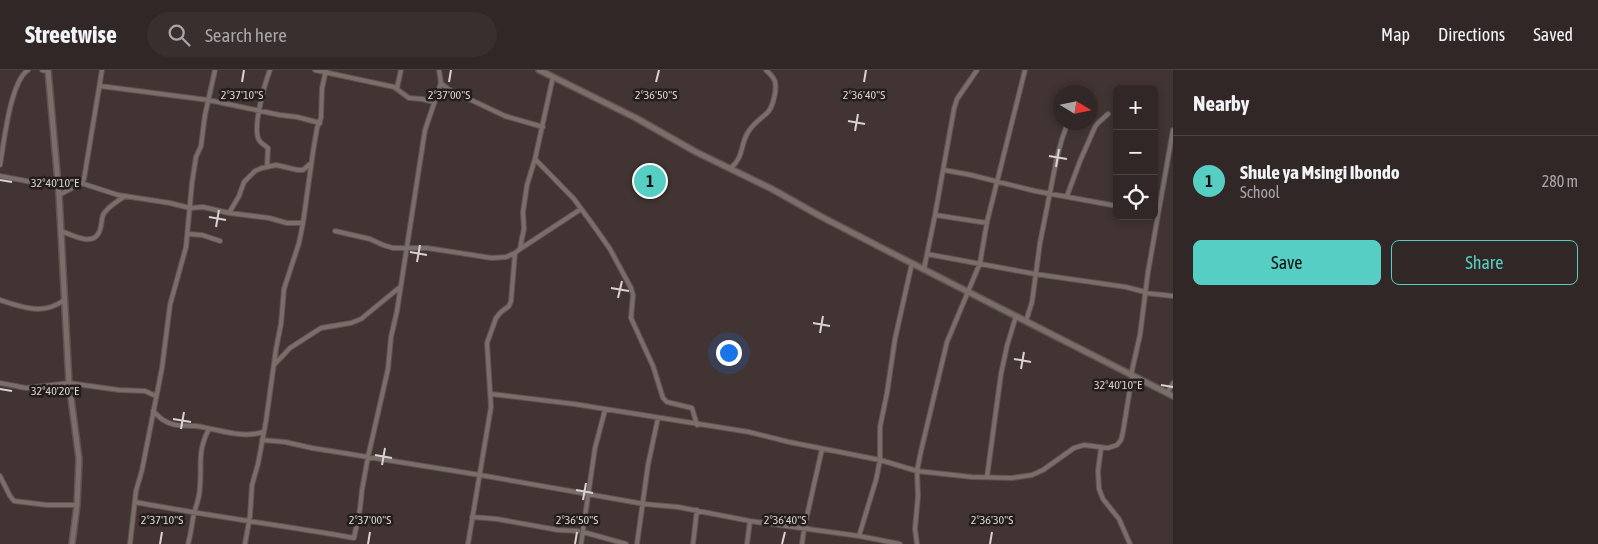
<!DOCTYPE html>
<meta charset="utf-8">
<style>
:root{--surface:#312726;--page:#392f2e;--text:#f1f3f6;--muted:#a8a5a7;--line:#4c4443;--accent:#56cec3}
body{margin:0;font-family:"Asap Condensed",sans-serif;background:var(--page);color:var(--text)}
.controls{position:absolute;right:15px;top:15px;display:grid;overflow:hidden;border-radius:8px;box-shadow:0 2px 8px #0003}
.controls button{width:45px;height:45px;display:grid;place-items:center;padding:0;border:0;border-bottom:1px solid var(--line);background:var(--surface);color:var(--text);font:25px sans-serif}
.compass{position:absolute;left:1053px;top:15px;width:45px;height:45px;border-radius:50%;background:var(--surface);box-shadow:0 2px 8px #0003;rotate:100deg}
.you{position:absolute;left:728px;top:282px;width:18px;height:18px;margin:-12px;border:4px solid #fff;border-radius:50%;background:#1a73e8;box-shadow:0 0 0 8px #1a73e833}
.badge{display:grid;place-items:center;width:32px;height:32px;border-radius:50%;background:var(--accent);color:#111;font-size:16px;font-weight:700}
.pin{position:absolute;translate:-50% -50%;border:2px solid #fff;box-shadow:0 1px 5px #0006}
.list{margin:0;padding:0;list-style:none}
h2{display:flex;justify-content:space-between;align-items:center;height:65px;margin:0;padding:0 20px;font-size:21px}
h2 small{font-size:16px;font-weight:400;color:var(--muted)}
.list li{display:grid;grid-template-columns:32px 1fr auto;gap:15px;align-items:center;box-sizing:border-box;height:90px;padding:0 20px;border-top:1px solid var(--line)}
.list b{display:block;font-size:19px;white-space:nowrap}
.list p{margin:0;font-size:16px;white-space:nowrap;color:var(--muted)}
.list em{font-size:16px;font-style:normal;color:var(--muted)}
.actions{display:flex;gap:10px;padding:15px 20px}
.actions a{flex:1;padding:11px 0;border:1px solid var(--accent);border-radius:8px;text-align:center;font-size:18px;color:var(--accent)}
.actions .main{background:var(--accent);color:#111}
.icon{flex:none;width:28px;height:28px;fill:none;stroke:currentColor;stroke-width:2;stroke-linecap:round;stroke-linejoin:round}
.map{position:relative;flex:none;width:1173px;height:474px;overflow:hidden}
header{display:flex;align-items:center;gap:30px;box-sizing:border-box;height:70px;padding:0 25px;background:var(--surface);border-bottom:1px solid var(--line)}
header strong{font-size:24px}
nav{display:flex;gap:28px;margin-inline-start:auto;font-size:18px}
.search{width:350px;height:45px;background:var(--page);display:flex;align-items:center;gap:12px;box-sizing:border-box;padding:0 18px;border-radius:28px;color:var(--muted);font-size:19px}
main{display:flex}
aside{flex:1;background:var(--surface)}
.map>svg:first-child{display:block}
</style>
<header>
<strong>Streetwise</strong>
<div class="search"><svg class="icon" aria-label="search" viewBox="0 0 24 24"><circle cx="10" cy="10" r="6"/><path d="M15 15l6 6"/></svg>Search here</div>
<nav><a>Map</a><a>Directions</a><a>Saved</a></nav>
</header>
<main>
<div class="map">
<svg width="1173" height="474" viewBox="0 0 1173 474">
<rect width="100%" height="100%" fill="#413432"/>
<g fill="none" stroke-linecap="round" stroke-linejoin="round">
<defs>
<path id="street" d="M42,0L48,1
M315,0L394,17L409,28L422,29L434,32
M439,0L441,13L448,19L505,46L543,57
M100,16L208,30L280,45L297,47L320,53
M397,18L401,0
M535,89L574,129L596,159L610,179L631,218L633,225L631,248L653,296L663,328L667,332L692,338L697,355
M0,95C4,73 10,12 28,0
M267,97L268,78C265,75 261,74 259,70C252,58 265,13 270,0
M731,98C744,86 740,77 747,64C752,54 761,49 768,42C773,36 777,20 775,12C774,7 769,3 766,0
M944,100L971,105L1035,121L1117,136
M0,106L37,113L58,112
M81,113L118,125L170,133L190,138L203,137L229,143L269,148L287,153H303
M59,125L81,113L84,109L102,0
M1067,126L1080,91L1095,57L1098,53L1108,44
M229,143L239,126L244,112L255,101L262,98L276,95L298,100H303L311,93
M935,145L987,153
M61,161C70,164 91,176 98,164C102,159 101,151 103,145C108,136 117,132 125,126
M335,161L370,169L383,175L393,178H427L492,188L506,187L515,183L520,179L522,168L524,159L523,142L527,115L535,89L553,7
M188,164L202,165L220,171
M520,179L581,139
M927,184L1035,204L1126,217L1145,222
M924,199L935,145L954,39L957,29L977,0
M1145,223L1173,226
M0,230C21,237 44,246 64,230
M1026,251L1032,232L1040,173L1057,87L1062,69L1068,52
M274,295L290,278L321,258L351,253L361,249L400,217
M1131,305L1140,265L1148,202L1173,60
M0,313L26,318L69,313L119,320L145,321L156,326
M1167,323L1173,313
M491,324L574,334L749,362L789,372L880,390L917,401L972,407L1012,408L1032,405L1043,400L1074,378L1084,375L1108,378L1117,375L1121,370L1123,362L1132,306
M153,341C157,344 160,349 165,351C174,357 185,355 196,356C218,359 241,369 263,362
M262,370L285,372L312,378L480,405L644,434L678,437L750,451L859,466L900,474
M1101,378L1098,401L1099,419L1103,429L1119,449L1130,474
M0,406L10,426L14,431L47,435H77
M987,407L1001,304L1007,276L1016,246
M135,432C208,446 281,455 354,468L360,439L362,420L368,387L388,299L391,267L397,241L425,60L441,13
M472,447L497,449L558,460L578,461
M583,462L626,474
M859,466L876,410L880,390V357L887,323L895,269L912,193
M130,474L136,421L142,400L162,298L170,235L186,177L192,113L196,87L201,76L205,45L215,0
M188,474C191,464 192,453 194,443C197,434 200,426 200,416C202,394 197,381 209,359
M245,474L250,446L252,415L258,394L266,351L276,279L281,254L284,219L299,173L303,153L313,82L317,58L321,48L322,18L326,0
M468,474L491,337L487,273L496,248L501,242L509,236L511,231L515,183
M581,474L595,378L605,340
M637,474L648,395L658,348
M693,474L697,440
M747,474L750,451
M802,474L804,459L822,379
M917,474L915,459L918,426L917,401L921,381L947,272L980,193L987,152L1025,0"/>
<path id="secondary" d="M48,0L59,125L69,313L79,389L77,435L72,474
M539,0L636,48L696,82L772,119L820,146L878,176L1173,326"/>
</defs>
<use href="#street" stroke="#5d5351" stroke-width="6"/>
<use href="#secondary" stroke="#5d5351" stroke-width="8"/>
<use href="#street" stroke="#7b6d6a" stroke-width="4"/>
<use href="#secondary" stroke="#7b6d6a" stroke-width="5"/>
</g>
<path fill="none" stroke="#dad2d1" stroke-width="2" d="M242,12L244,0M449,12L451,0M656,12L659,0M864,12L866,0M848,51L865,54M855,61L858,44M1049,86L1067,89M1056,97L1059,79M0,110L12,112M209,147L226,150M216,157L219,140M410,182L427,185M417,192L420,175M611,218L629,221M618,228L622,211M813,253L830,256M820,263L823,246M1014,289L1031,292M1021,299L1024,282M1161,315L1173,317M0,319L12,321M173,349L191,352M181,359L184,342M375,385L392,388M382,395L385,378M576,420L593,423M583,430L586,413M160,474L162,462M368,474L370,462M575,474L577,462M782,474L785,462M990,474L992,462"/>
<g font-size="12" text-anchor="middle" fill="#dad2d1" stroke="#231d1c" stroke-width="5" stroke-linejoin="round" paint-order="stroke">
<text x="242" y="29">2°37'10"S</text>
<text x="449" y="29">2°37'00"S</text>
<text x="656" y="29">2°36'50"S</text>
<text x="864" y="29">2°36'40"S</text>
<text x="55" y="117">32°40'10"E</text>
<text x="1118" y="319">32°40'10"E</text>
<text x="55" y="325">32°40'20"E</text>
<text x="785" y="454">2°36'40"S</text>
<text x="162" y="454">2°37'10"S</text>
<text x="370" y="454">2°37'00"S</text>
<text x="577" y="454">2°36'50"S</text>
<text x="992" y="454">2°36'30"S</text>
</g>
</svg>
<div class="controls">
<button>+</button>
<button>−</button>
<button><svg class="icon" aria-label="locate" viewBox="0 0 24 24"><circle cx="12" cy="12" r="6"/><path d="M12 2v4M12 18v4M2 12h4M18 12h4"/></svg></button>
</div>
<svg class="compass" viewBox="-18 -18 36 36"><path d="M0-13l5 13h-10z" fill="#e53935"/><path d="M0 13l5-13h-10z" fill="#a8a5a7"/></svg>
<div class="you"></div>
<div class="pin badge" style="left:650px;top:111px">1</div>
</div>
<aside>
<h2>Nearby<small></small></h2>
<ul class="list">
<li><span class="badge">1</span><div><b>Shule ya Msingi Ibondo</b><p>School</p></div><em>280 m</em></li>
</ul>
<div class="actions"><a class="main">Save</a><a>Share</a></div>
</aside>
</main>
